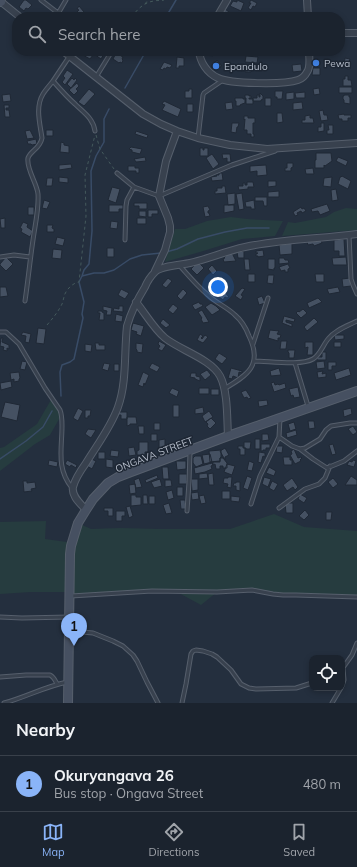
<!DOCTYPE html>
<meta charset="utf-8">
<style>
:root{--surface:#1b232e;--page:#242b36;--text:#f1f3f6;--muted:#a0a4aa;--line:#39404a;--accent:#8ab4f8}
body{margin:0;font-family:Mulish,sans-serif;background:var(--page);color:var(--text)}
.controls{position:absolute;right:12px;bottom:12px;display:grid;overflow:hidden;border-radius:8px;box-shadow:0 2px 6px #0003}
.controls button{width:36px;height:36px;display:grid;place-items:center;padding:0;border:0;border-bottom:1px solid var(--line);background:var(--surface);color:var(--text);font:20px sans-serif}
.you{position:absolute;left:218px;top:287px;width:14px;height:14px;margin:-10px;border:3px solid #fff;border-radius:50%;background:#1a73e8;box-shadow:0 0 0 6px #1a73e833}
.badge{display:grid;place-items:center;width:26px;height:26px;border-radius:50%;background:var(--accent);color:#111;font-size:13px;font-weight:700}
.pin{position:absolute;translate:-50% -33px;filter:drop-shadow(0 1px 2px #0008)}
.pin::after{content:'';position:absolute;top:21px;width:14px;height:12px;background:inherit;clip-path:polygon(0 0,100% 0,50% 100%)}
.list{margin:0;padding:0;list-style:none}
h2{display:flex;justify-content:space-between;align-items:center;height:52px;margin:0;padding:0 16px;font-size:17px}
h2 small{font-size:13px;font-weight:400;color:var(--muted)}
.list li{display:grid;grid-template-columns:26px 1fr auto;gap:12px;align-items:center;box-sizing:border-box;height:56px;padding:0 16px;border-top:1px solid var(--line)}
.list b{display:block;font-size:15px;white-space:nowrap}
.list p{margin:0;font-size:13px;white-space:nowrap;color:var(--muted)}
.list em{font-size:13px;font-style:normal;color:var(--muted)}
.icon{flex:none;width:22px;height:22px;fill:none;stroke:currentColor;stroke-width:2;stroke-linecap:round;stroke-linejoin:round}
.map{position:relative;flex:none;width:357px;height:703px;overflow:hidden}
.search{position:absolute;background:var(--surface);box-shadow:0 2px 6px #0003;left:12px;right:12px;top:12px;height:44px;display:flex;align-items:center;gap:10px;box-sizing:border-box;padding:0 14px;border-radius:16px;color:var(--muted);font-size:15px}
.sheet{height:108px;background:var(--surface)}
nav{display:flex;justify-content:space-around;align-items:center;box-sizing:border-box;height:56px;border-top:1px solid var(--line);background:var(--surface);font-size:11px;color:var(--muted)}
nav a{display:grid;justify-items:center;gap:2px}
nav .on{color:var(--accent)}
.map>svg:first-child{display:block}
</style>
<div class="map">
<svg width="357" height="703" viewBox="0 0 357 703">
<rect width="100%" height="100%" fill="#242f3e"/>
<path fill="#263c3f" d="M346,208L357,209V230L282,236L288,222L295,223L326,217L334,212Z
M231,217L247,219L283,221L275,236L242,239L200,252L165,262L175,229H185L207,221Z
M52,398L62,414L50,435L35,444L0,471V448L4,447L37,424Z
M274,514L304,527L357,531V597L283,595L252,590L217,592L201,605L177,592L152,591L69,596L70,554L78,523L91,529L120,528L159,529H230Z
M46,521L45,539L67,542L66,592H30L0,594V522Z"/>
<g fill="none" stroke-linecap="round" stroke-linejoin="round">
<path stroke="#394c67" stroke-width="1.5" d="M166,17L176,0
M125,88L146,51
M166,252L177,249L198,239L225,232L247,228H269
M82,276L94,273H104L114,270L130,259L142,255L161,253
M61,396L60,372L62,365L70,362L74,359L83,318L82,314L84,302L79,282L82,276L84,270L89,264L92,231L91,171L96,156L104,142V119L109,109
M0,459L26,441L43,427L52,411"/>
</g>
<path fill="#455162" stroke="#1f2835" d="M24,0H26L32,5L28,9L26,8L24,11L19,7Z
M237,0L244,3L241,11L230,6L233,1L237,2Z
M251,0L257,3L255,7L253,6L251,10L248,8L251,3H249Z
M79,6L84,12L83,13L85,14L82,17L77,12L79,10L77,9Z
M225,9L233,15V16L235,17L222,16L224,13L223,12Z
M83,51H86L93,55L90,59L81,54Z
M96,51H99L104,54L101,59L94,54Z
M204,51H213V56L204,55Z
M116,53L123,57L122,59L123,60L122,63L120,62L119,63L113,59Z
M246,56L258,57L257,63L245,62Z
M177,57L184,58V66H179V68H176Z
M345,58L350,59L349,62L351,63L350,69H347V66H344Z
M217,60L222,66L217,69L213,64Z
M164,62L172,65L170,68L167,67L166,69L164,68L163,70L160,69Z
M301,64L302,71L293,72L292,65Z
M246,65L254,66V69H252L251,72H245Z
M313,68H320V75H312Z
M67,70L73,74L65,85L62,82L65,78L63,76Z
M345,76H348V80H351L352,86H343V79H345Z
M72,78L74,80L75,78L77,80L71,88L67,84Z
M77,83L79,86L76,89L78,91L74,95L69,90Z
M339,87H352V93H339Z
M319,88L320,94L314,95L313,89Z
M89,89L95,94L84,106L78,102Z
M189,89H192V98H185V91H189Z
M275,91H283L282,99H277V97H275Z
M294,92V99L286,100V93Z
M305,92V98H296L295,93Z
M260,93L263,96V99L261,100V101H253V98H257V95H259V97H260Z
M10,94L11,101L3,102L2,95Z
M245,95H249V96H251V98H249V99H253V104H246V98H245Z
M344,95H349V97H350V104L344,103V100L343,99V96H344Z
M235,98H243V99H245V103L242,104L240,105V106H236V101H235Z
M265,98H271V106H265Z
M164,101L181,109L178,117L162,110L165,105L162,104Z
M232,102L233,109L226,110L225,103Z
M302,102L303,109L293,110V103Z
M187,104H193V112H187Z
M4,105H9V108H6V110H9L10,117H5Z
M323,110L324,115H327L328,120L321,121L319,111Z
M277,113H282L283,122L277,123Z
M344,114V115H351V118H348V121H342V119H339L338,115Z
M310,115V118H313L314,123H302V120H305V116Z
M244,116H248V118H255V123H253V134H254V137H251V134H247V130H244L245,119L244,120Z
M232,123H239L238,127H237L236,133L231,132Z
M321,123H324V131L318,132V127H321Z
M328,125H333V134H327V130H329Z
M30,130L34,138L27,139L25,131Z
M46,130H53V136H46Z
M136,131L148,135L147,138L135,134Z
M36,139L37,144L32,145L31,144H28L27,141Z
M61,142L64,143V145L69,146V153L60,152Z
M131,147L142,149L140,154L132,152V150L129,149Z
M200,148H203V150H204V148H208V156H200Z
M316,153H331L332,161L325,166L324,165V168H315V160H316Z
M212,154L219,164L213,169L206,158Z
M222,154H230L231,162H227V158L223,159Z
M145,157L146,161L136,162L134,159Z
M338,157L348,161L346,166L336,161Z
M287,163H293V167L291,168V171H285V168H287Z
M71,164L72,168L59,170V165Z
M266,165L267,175L257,176V171L250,172V166Z
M128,166H135V168H139V173H136V171H128Z
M313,168L314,174H306L305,169Z
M219,173H222L223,180L212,181L211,177L217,176L216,175H219Z
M342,176L351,181L348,189L338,184L340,177H341Z
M59,177L68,178V183L59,182Z
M332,177L331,187L323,186L324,178Z
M47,178H53L52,186H46Z
M268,181H276V186L268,187Z
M247,182H253L254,187H248V189L239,190L238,186H243V183H245V185H247Z
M222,186H225L226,193L215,194V191H217V188H222Z
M112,187L120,189L116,203L108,200Z
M336,189L338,200L332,201L331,190Z
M279,191V197H268V192Z
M235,193V204L228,205L227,194Z
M242,193L244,209L239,210L236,194Z
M255,197H267V206H264L263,201H255Z
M44,200L50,202L47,209L42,208Z
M254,200L255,209H251V207H246L245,202Z
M134,203H147V209H139V206H134Z
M327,204L330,211L320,215L318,211L312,212L311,209Z
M109,205H123V209H119V212H109Z
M224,205H234V211L224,213Z
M208,206L210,210L208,211V213H209L210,216L205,217L203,207Z
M28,207H34V215H28Z
M301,207L302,209L304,208L306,211L302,213L301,211L297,213L298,215L295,216L293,212Z
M148,210H158V214H152V217H148Z
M139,211H146V217L139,216Z
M5,218V228H1L0,219Z
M137,218H146V224H137Z
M111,221L118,222L117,229L110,228Z
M23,222L28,224L27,227L33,231L30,237L21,232L22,229L20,228Z
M47,225H53L52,228L54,229V232H47Z
M57,237L65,239L63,246L55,244Z
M320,238L322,243L314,246L313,244L308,245L307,242Z
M344,239L345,256H339V251H334V240Z
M292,243V254L280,255L279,245Z
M107,248H114V257H107Z
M53,249L62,250L61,259L52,258Z
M263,250L264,256L258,257V256H256V254L258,253H256V251Z
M244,251V258H238L237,252Z
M232,253L236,261L224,262L223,259H224L225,256H226L227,254Z
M6,257L13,264L6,271L0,265V264Z
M346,257L347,265H333L332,258Z
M279,258H284L285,260H288L289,263L279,264Z
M244,259H249L250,270H245Z
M268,259H275V268H274V270L268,269Z
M198,262L204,268L197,275L191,269Z
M288,264L290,268L288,269V272H285V270L281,271L279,267Z
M212,265L217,271L213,275L208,269Z
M248,274H255V282H248Z
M315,274H324V282H316Z
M268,275H274L273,284L267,283Z
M168,278L172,281L166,288L162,285Z
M350,278L351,286L343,287L342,279Z
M0,287H6L8,296L0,297Z
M338,287L340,292L329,294L327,289Z
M242,288L245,289L241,295L243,296L241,300L235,296Z
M121,289L129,293L125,299L118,295Z
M183,289L187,293L181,300L177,296Z
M222,289L229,297L227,298L225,297L223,300L217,295Z
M262,296L265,303L259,305L257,298Z
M318,298L322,302L309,308L307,303Z
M199,302L200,304H202L203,306L195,310L192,305Z
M211,303L216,306L220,310L212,315L205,307Z
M173,304L178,308L173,314L168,310Z
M103,306L112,308L111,315H106L107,311L103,310Z
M119,306H123V312L113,311L114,308L119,309Z
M303,309L307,313L301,318L296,313L298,311L299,312Z
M202,310L209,322L203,323L201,319L202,318L198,312Z
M98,311H102V312L104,313V320H99L100,313H98Z
M116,314L123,316L122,322L115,321Z
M284,316L295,319L294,322L286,320V322L292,324V327L282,323Z
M314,318L318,322L307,331L304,327Z
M163,319L170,325L166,328L160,323Z
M133,323L144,326L141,336L136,334L137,332L131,330Z
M38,328L46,329L44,344L36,343Z
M270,330L279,331L277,334L281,335L280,338H278V341L268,338Z
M23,332L31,334L29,343L25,342L26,336L21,335Z
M200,334L203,336L201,338L202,339L205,335L208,337L203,343L197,340Z
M334,335H344V339L335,340Z
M1,338H3L2,342L9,345V349L7,348V351L3,350L4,347L0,346Z
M159,341L166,345L162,351L158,349L160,346L158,344Z
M281,341H287L286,349H280Z
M305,342H313V355H307L308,347L305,348Z
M334,342H341V347H334Z
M95,343H99V345H105V350H96Z
M136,343L143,344L142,353L137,352V350L136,349Z
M85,344L92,345L91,352L85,351Z
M288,350H295L294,358H289V353L288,352Z
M322,352H326V360H317V357H322Z
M219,353L227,358L222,364L215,359Z
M22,361L27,362L25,370L20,369Z
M324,361L325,368L317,369L316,362Z
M328,362H336V366H332V370H328Z
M104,363L110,364L108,371L102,369Z
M152,363L160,367L157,372L149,368Z
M114,364H119V371H114Z
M231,368L242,371V373L239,372L238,378L233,376L232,379L228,378Z
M279,368L281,375L271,376L270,371Z
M349,368L351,375L336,380L334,373Z
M207,370L211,375L205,380L200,374Z
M323,371L322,374L326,373V377L318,378L317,372Z
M19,372L20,378L19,379V381L14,382V379L11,380L10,373Z
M143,372L149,375L145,385L144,383L143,387L138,385Z
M191,373H196V376L200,377V381L195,379V378L190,377Z
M11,381L12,387L1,390L0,383Z
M274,382L275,385L278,384L279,385L285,383L286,388L274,392L271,383Z
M298,387L300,397L294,398L293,395L291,396L289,389Z
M172,388L179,391L177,397L169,393Z
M199,388H209V394H199Z
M211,389H219V395H211Z
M246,390L251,398L248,399L247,397L244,398L241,392Z
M267,400L268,405L259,407L258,401Z
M5,402L20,405L17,421L1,417Z
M173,405H179V417H173Z
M203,407L204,413L195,414V409Z
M78,408L83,411L78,421L73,418Z
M351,408L352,414L344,417L343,410Z
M85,410H91L90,416H88V418H85Z
M209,411L213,417L205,422L202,416Z
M117,412H127V419H121V415H117Z
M127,417H136L137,424H130V425L127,426Z
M211,418L216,423L210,429L207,426L208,424L206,422Z
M308,421H314L315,428L309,429Z
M294,422L296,429L290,431L288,424Z
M154,423H160V430H154Z
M138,426H144V434H139Z
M353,426L357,432L353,435L348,429Z
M88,429L96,430L91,438L85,434Z
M296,430L297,435L287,438L286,433Z
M151,434H157V441H151Z
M262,434H268L269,440L262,441Z
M165,439V447L159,448V440Z
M255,439H260V449H255Z
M139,442H148V452H145V455H137V451L139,450Z
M244,442H251L250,449H246V448H244Z
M261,444H270V448H266V450H263V451H261Z
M333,444L336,454L332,455L329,445Z
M238,446H243V448H245V455H240V449H238Z
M277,446H283L282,453L276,452Z
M134,447L136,455L129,456L128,448Z
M225,448L229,455L225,457V460L220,451Z
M294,449L298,458L301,457L302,458L300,460L301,461L295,464L290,455L292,454L291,451Z
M111,450L119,451L118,457L110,456Z
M221,450V457L220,458V461L210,462L209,451Z
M98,452H105V459H98Z
M259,452L265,453V457L263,456L261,463L258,462Z
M210,454L212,462L204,464L202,455Z
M195,456H201L203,464L196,467L193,463V458Z
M283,457H290V460H292V465H284Z
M89,458L96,461L92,469L87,466Z
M220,458H223L227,463V468H223V466H220V469H216L215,464L213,465V462H220Z
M106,459L113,460V468L106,467Z
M49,460L58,462L57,467L48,465Z
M67,460L77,465L76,468L71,465L70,467L65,464Z
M353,460L356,461L354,467L347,465L349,461L352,462Z
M176,461H186V469L177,470Z
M249,461L254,463L252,471L247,470Z
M212,463L213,465L211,466L212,469L205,472L195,474L194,468Z
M227,464L235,466L232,475L224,472Z
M162,467H168L169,479H163Z
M269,467L276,471L274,476L266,473Z
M207,473L208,478L199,479V474Z
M213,473L214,485H209L208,474Z
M179,474H187V484H179Z
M157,475L158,478L146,483L145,480Z
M247,476L252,478L248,490L243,488Z
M351,476L357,480V485H345Z
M228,477H232L231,488L227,487L228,484L223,483L224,478H228Z
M264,477L271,479L268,487L262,484Z
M139,478L142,487L136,488L134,480Z
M292,478L298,487L295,490L293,487L287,491L283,485Z
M333,478L338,484L333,488L328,482Z
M160,479L162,486L154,488L151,482Z
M191,479H198V490L192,491Z
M165,480H171L172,486L165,487Z
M23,481H27V483L35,482L36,488L31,489L32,491L24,492Z
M272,481L278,484L274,491L269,488Z
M236,482H240V491L236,490V486H233L234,483H236Z
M135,484L136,493L130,494L129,485Z
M177,487H183V496H177Z
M172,490L174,498L168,500L166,492Z
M222,491H230V499H222Z
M198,492L199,499L192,500L191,493Z
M300,494L307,498L304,503L298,499Z
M131,495H136V497H141V505L131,506Z
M143,495H147L148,504H143Z
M204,495L206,503L201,504L199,496Z
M149,496H155V504H149Z
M231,496L240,497L239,502L231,501Z
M180,500H185L186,509H181Z
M169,503L172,513L166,514L163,505Z
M285,503H293V513H286Z
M130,506L133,516L129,518L126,507Z
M104,508H113V516H108V511H104Z
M305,510L309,515L304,520L299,516Z
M116,511H125V516H122V521H116Z
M326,512H332L331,520H326Z"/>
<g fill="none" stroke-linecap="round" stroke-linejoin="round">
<defs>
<path id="lane" d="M41,0L58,13
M56,17L66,0
M98,17H102
M73,51L53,81C60,89 67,97 75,104C84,113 93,118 95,131
M96,77L112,51
M198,138L203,95L204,93L223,80
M117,173L134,187L159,196L173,190L232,165L275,151
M349,235L351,279L353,285L357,294
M125,240L126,206L127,200L134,187
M0,257L14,255L30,257
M180,266C189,276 197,286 208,295C216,303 227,307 235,315C241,320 246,328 249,336C263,365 248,375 224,389
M25,301C28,281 30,260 33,240C35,225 39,209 38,194C37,183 26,169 28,158C31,150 40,149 42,138C40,124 35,107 43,94C46,89 50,85 53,81
M0,332H6L19,344L45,388L60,410C62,415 62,421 62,426C62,449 56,468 72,488
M253,344L268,298
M254,361C269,361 301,366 313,359C320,355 323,345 328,339C335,330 347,326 357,321
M295,363L308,406
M279,437L292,446L300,449L305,448L320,439L326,430L331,426L350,423H357
M300,449L313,459L327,468L344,461L357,451
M251,504L260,476L279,437L280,418
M279,508L305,489L319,484L325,478L330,466
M187,511L189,482L190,452
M71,596L152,591L217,592L252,590L273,594L283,595H296L357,597
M0,617L22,618L69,617
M70,631L93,633L113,641L123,646L133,655L137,661L147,682L158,703
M342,669L352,655L357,643
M0,677L26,675H50C54,677 55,680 57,684
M342,686L344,680L343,668
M4,703C26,697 46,686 68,682
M182,703L186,684L191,654L193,651L196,650L203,651L212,654L217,657L231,670L241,684L249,688L256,689L296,688L312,683
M332,703L341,688"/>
<path id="street" d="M307,0L308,17
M0,1L20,17
M217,17L227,0
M340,33H357
M63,51L143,114L161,124L177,131L198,138L230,145L267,149L357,143
M199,51C200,62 207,73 218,78C231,84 284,85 298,80C301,79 305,76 307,72C311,67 309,57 309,51
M155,271L165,250L170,232V226L168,218L159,196L166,161L177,131
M136,302C145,313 154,329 165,338C180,350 211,359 220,376C228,391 227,419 228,436
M86,510C81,504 71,496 73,487C75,479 81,470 86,463C97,445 111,427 118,407C127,382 124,353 127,326C131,312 137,300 145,287C147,282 151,276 155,272C160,266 181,265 190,263C208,259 226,251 245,247C282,239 320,239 357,234"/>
<path id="secondary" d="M0,1L1,2L0,0
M68,703L70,554L71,546L78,523L86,510L93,499L108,483L118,477L131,472L228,436L357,391"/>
</defs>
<use href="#lane" stroke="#565f6c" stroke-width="5"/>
<use href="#street" stroke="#565f6c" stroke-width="8"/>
<use href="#secondary" stroke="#565f6c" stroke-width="10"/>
<path stroke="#44595c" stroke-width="1" stroke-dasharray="3 3" stroke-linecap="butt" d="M145,4L148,0
M132,17C137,9 145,2 154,1C158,0 161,1 164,0
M96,135L100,149L114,169
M47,325C53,318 58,312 62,304C63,302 63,300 64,297C65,291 72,283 79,282L86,216L85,175L95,135"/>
<use href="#lane" stroke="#38414e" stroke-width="3"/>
<use href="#street" stroke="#38414e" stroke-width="6"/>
<use href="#secondary" stroke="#465061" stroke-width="8"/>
</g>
<g fill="#3f7fe0" stroke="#1d2633" stroke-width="1.5">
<circle cx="316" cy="63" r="4"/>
<circle cx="216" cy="66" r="4"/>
</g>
<g text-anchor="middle" stroke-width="3" stroke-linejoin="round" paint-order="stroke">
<g font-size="10" fill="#b4bcc9" stroke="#1d2633" text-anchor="start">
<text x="324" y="67">Pewa</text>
<text x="224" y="70">Epandulo</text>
</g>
<g font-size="10" fill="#b4bcc9" stroke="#1d2633">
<text transform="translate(154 454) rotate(-21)" y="4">ONGAVA STREET</text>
</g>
</g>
</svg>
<div class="controls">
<button><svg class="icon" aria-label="locate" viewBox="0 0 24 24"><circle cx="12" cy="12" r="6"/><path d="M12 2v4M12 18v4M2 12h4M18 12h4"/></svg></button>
</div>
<div class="you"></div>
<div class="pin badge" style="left:74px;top:646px">1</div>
<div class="search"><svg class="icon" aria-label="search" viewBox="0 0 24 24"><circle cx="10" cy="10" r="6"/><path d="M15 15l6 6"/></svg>Search here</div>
</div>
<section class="sheet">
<h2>Nearby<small></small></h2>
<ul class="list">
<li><span class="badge">1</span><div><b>Okuryangava 26</b><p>Bus stop · Ongava Street</p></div><em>480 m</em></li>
</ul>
</section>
<nav>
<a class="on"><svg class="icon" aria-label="map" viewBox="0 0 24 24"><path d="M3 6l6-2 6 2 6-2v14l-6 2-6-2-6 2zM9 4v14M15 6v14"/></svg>Map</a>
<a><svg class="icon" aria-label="directions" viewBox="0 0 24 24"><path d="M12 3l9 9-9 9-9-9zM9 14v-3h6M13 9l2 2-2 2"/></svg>Directions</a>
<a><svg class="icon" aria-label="saved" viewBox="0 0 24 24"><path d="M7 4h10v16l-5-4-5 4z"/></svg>Saved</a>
</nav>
